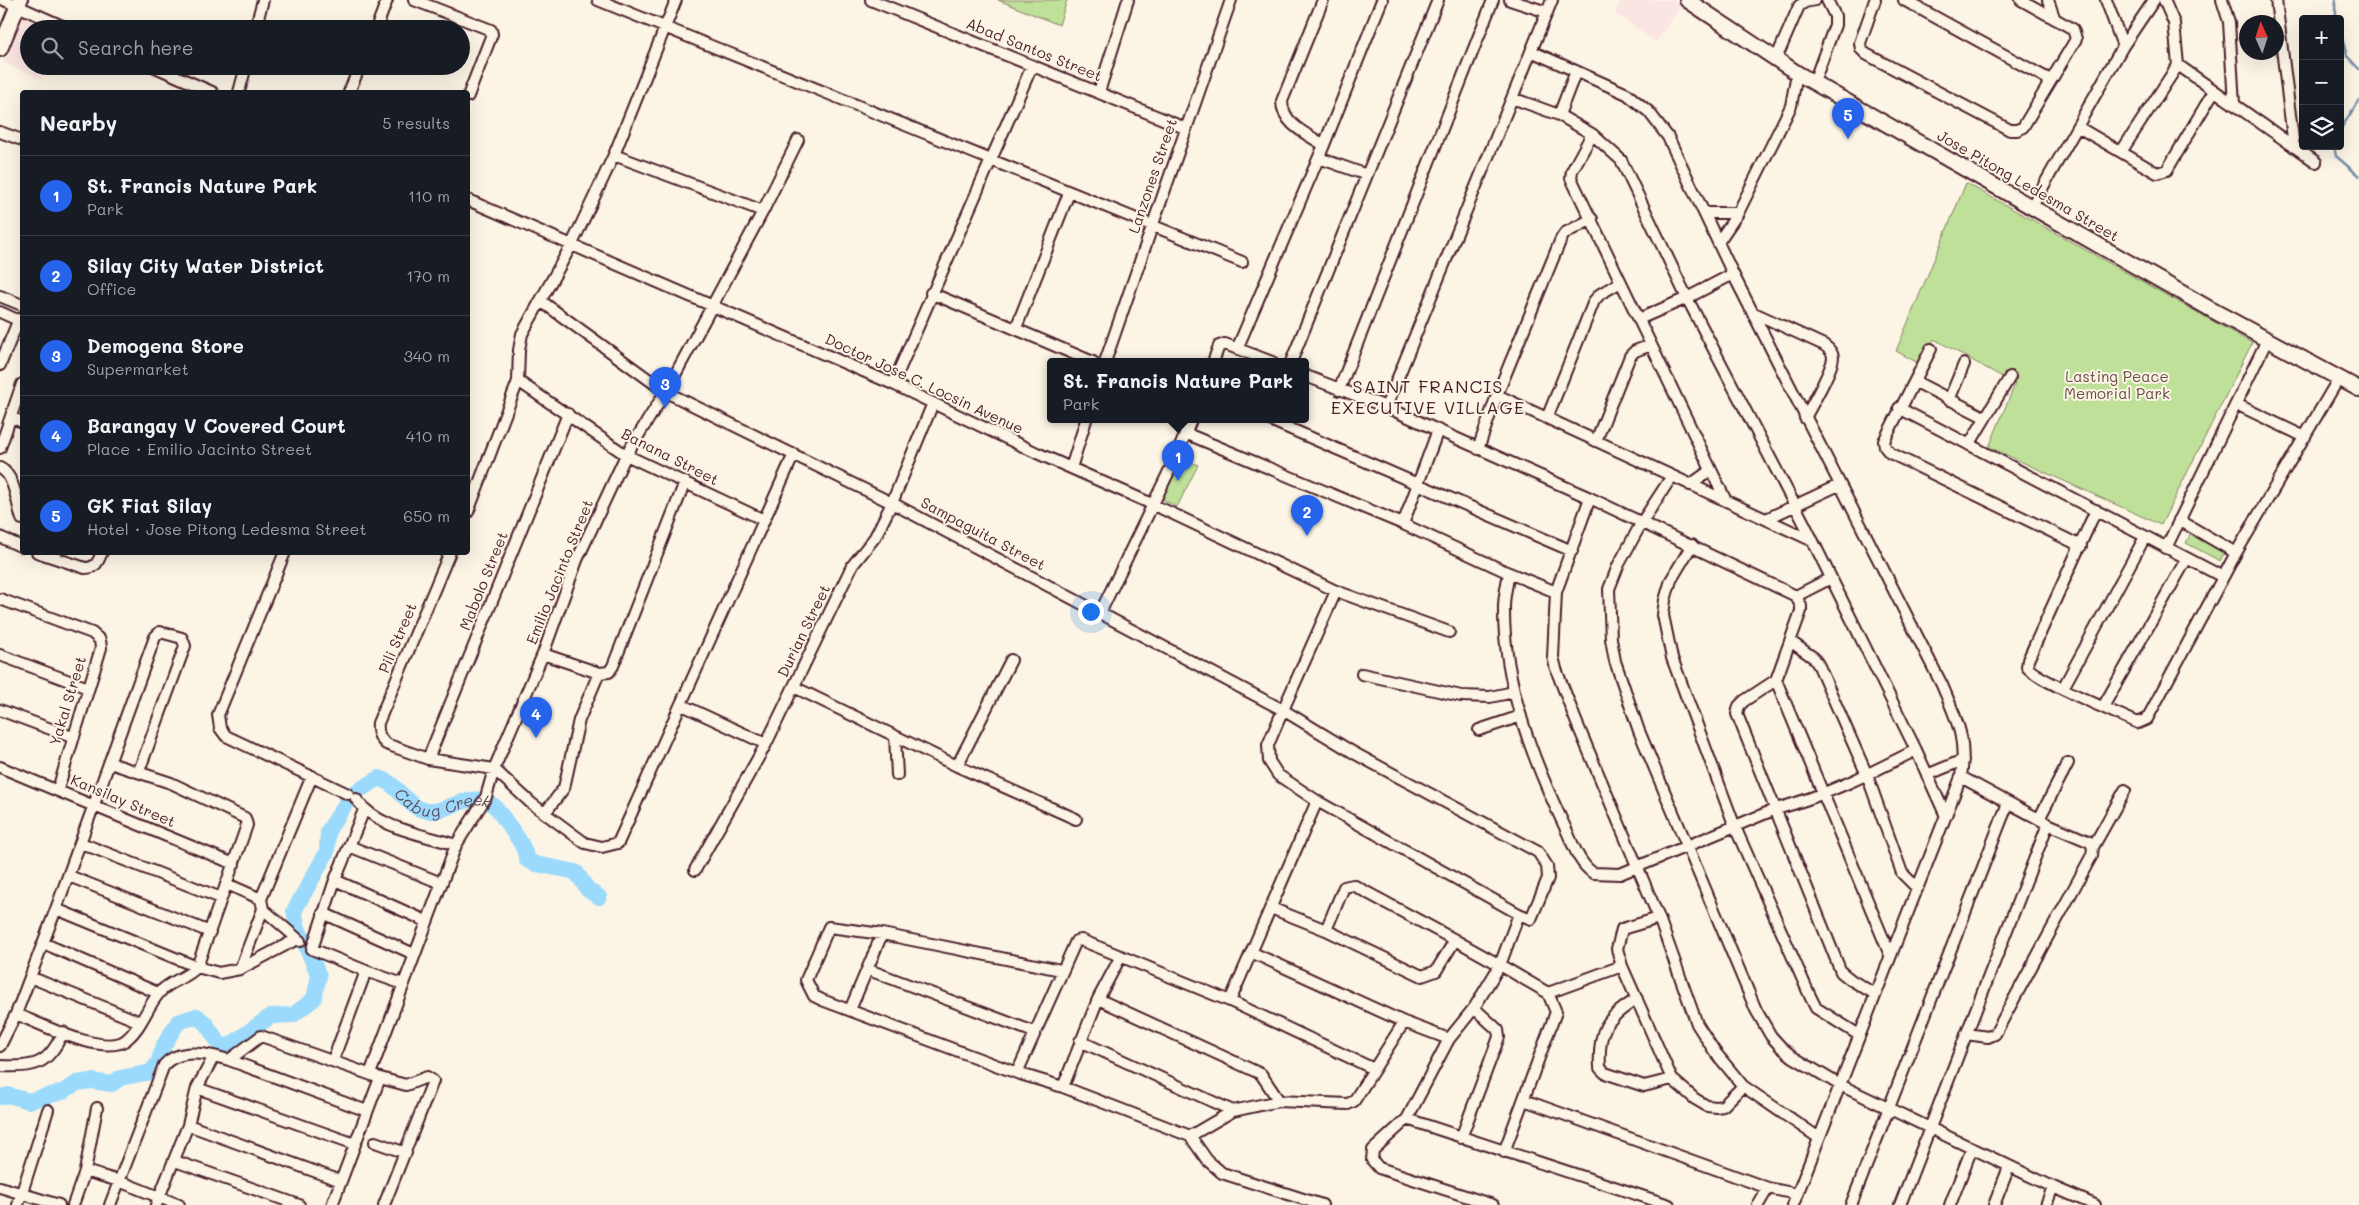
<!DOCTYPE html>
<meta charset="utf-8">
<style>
:root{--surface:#171b24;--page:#20242c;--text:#f1f3f6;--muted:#9ea1a6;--line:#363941;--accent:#2563eb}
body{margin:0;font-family:Mali,sans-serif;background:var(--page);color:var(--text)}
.controls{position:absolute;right:15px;top:15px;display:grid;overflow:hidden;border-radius:5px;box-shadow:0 5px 20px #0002}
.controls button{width:45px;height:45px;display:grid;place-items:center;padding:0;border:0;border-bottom:1px solid var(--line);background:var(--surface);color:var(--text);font:25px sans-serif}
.compass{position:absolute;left:2239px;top:15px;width:45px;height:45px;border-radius:50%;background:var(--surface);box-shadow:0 5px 20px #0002;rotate:357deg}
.you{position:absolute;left:1090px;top:611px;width:18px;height:18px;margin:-12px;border:4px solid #fff;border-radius:50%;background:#1a73e8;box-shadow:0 0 0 8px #1a73e833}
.badge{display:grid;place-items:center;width:32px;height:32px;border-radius:50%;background:var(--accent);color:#fff;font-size:16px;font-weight:700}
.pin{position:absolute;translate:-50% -41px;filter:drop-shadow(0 1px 2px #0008)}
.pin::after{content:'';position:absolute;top:26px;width:18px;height:15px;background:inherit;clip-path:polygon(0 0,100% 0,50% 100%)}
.popup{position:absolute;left:1047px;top:358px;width:262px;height:65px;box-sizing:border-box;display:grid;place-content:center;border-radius:5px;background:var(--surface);filter:drop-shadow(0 1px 4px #0005);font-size:16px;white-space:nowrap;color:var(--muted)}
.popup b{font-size:19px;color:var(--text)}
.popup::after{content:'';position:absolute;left:50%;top:100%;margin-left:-10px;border:10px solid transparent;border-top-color:var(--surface)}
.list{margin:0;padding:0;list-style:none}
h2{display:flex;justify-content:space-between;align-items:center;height:65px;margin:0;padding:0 20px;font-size:21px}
h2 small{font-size:16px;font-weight:400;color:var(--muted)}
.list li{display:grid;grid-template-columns:32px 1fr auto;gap:15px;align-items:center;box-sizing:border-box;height:80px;padding:0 20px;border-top:1px solid var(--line)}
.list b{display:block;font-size:19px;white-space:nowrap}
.list p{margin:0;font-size:16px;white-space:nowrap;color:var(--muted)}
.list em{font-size:16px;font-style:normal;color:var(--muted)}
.icon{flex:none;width:28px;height:28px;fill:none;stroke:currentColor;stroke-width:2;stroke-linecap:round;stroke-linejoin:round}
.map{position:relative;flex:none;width:2359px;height:1205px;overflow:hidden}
.search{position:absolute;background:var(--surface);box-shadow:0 5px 20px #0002;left:20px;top:20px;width:450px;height:55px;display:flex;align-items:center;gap:12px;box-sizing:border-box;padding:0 18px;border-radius:28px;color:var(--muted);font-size:19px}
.panel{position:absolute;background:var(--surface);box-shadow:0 5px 20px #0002;left:20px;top:90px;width:450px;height:465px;border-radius:5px}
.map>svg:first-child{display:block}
</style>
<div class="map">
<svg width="2359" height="1205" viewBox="0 0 2359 1205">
<rect width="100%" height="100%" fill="#fcf5e5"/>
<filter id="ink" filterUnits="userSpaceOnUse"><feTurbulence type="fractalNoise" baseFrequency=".02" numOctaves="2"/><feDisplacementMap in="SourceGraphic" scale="10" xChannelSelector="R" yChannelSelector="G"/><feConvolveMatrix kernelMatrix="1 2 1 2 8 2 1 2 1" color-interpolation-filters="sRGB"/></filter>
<g filter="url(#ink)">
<path fill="#fae5e3" d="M1621,0H1674L1681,5L1656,42L1615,13Z
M23,14L59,29H29V66H47L41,79L3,63Z"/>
<path fill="#bfe099" stroke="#848062" d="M998,0H1067L1059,25Z
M1966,183L2252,343L2161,525L1989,447L2015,384L1934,339L1920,364L1896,351Z
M1179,456L1198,465L1177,507L1158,497Z
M2195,526L2229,544L2220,561L2186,543Z"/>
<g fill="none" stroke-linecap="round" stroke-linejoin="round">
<path stroke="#7b8fa8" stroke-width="2.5" d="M2336,0L2335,8L2337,19
M2340,30L2347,56L2359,69
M2340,130L2359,100
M2334,146L2336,156L2359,176"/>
<path stroke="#9bdafc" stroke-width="16" id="s1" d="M0,1097L8,1095L29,1101L62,1092L77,1083L91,1081L112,1084L120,1078L151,1072L158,1063L164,1045L178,1022L197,1016L206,1024L221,1046H229L271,1016L293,1015L314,999L319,976L298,928L294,911L327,852L328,831L352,794L380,778C397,783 405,805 423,810C445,817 468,788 493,805C498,808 503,818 507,823C516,836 524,844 527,860L536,864L576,872L588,890L599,897"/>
<defs>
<path id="minor" d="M4,0L69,29
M414,0L491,30L492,34L468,96
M598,0L1242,262
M871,0L1185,128
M1323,0L1282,101C1282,124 1307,134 1324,145
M1510,0L1547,12
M1875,0L1860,43L1861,49L1866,54L2010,130H2017L2023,127L2076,39L2073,29L2021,0
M1904,0L2050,80
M2048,0L2054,17
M2106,0L2123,46
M2222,0L2229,22L2234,104
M2276,0L2294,147
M255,29L263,0
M376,29L387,0
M1531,51L1627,94L1649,112L1668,137L1733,274L1942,685C1957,721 1967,738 1961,777L1793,1205
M1776,59L1799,6L1805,2L1815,0
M2178,65L2316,162
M153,66L212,92
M1814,82L1835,25V16L1827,0
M239,92L246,66
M349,92L360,66
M1099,92L1128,0
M1512,98L1559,115L1592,134L1621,160L1687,298L1804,523L1916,750L1945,814
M1559,115L1576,71
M2078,127L2157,173L2167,170L2214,91
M0,132L22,140
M1592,134L1572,171L1571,178L1726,501
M2121,152L2178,65L2174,23L2164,0
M1319,158L1367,175
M468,200L893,384L1037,453L1152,504L1336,591L1449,632
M2032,206L2123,46L2154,0
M763,211L798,140
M1705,213H1738
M1719,241L1738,213L1791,106L1797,73
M931,293L1093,362
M0,296L22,305
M541,301L666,392L892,503L1283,710L1268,745L1269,761L1278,775L1317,801L1519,914L1500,965L1455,940L1436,971L1422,976L1326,930L1271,908
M0,312L22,322
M1752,312L1824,345C1828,348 1833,352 1833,357C1833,369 1811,406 1805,418
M1639,319L1687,298L1733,274
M1016,328L1069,193
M1237,349L1324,145L1382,0
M1931,349L1884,441L1885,447L1890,453L2081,546
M1105,362L1231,0
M1213,362L1219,346L1225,344L1272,362
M1291,362L1438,0
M0,365L19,319
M1306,376L1386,407L1590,498L1796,596L1801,606V611L1776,680L1744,701L1739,706L1737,714L1841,972L1851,980L1875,994
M518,381L626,455L764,520
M1916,382L1984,417
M893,384L1032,66
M1339,390L1493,0
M1497,395L1813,541
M1949,400L1964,364
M2236,404L2305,437
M1386,407L1552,0
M1899,408L2223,577
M11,417L22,422
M1547,418L1594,301L1600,294L1621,282
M1270,420L1572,551
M1185,433L1403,524L1509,573L1556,592
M1596,441L1630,356L1635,351L1651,345
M1969,445L2010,377
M0,448L22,384
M1478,449L1497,395L1561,239L1565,233L1592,219
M0,468C15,475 17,505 22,519
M1071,468L1086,420
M1672,476L1642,522L1618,566L1609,589L1611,639L1615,661L1639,731L1756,1010L1771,1036L1781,1047L1793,1057L1840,1085L2053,1187L2095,1205
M1690,485L1711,470
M1590,498L1556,592L1553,657L1556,669L1576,721L1659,918L1697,1024L1715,1052L1743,1086L1819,1138
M2096,510L2028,660L2027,667C2038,681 2117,713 2138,723L2147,719L2236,553L2339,378
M468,512L518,381L519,350L522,334L572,244L614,155L676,0
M1766,519L1839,485
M2179,520L2236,553
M1403,524L1438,430
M0,537L22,547
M1692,545L1671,580L1665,600L1663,615L1672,658L1735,827L1810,996L1816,1008L1859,1035
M2166,548L2267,340
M37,552L85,568C96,568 98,562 102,552
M285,552L218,715L220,728L226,736L348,794
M450,552L378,723C377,732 379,738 386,744L428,759L494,769L531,803L585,843L602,847L618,843L794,454
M1509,573C1507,584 1504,596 1504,607C1503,682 1532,758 1564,825C1572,841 1578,863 1593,873L1620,874L1776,809C1825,796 1871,773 1916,750
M1336,591L1283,710L1354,753L1538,852L1547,866L1548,878L1531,919L1519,914
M1796,596L1831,578
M0,599L92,633L100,640L101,648L58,789
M1100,613L1176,457L1191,420
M1790,641L1814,658L1819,666L1867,775L1902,873L1917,888
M543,654L599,673L609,672L613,666L685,482
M0,655L88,688
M1362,674L1461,696L1490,697L1514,692
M1776,680L1890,955
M794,687L957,766L1076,819
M2063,688L2145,537
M682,705L766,744
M2103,707L2187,558
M0,710L72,737
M1479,730L1521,716
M895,736L897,775
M428,759L568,414
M957,766L1011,660
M0,767L234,864
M1927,775L1963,760
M1961,777L2048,824L2090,842L2093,847L2092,855L1995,1034L1988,1037L1966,1034
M356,799C377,829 423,834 456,845
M364,810L335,880L312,949L366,971
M545,813L564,788L579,720L599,673
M2039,819L2068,763
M81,843L221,898
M349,846L441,883
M2093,847L2125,790
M695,870L766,744L852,566L875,537L892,503L933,403
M69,876L210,932
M335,880L426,921
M227,884L261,899L263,909L240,969
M261,899L312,776
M56,909L197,967L219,973L240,969L297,939
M263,909L300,941
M323,913L414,954
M1659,918L1622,929L1617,949L1622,966L1672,1079L1695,1099L1707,1106L1716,1107L1723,1106L1743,1086
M1326,930L1344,887L1353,885L1455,940
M43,943L158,993
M1253,953L1404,1022
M869,970L1034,1032
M30,977L140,1022
M1548,993L1622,966
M1098,999L1121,956
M1637,999C1605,1019 1598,1030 1600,1068L1605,1073L1644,1086L1672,1079
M1230,1001L1317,801
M1474,1008L1500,965L1548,993L1556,1012L1504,1152
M850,1010L882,934
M16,1014C39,1023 106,1058 127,1039C142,1027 147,1006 160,992C171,980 186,979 197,967L247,825L245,818L171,783L110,763
M1449,1039L1474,1008L1498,1030L1499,1037L1461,1138
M1080,1041L1233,1111
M0,1046L16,1014L56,909L155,637L160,632L182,638L185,646L139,771
M229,1060L367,1111
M333,1060L366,971L403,984
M0,1066C35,1067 48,1066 63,1032
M1017,1073L822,1000L814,996L806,980L829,927L882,934L1061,970
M370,1074L456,845L486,797L494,769L543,654L577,560L626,455L668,388L763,211L614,155
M380,1078L406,1085L427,1077L433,1081L384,1205
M1063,1087L1098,999L1261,1074L1279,1101
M197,1088L355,1144
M1524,1100L1768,1188
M1407,1119L1669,1205
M188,1125L341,1181
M1190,1136L1233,1111L1279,1101L1348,1104L1354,1101L1404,1022L1449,1039L1407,1119L1373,1150L1372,1160L1379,1168L1493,1205
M375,1142L406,1153
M175,1161L299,1205
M85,1171L119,1181L179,1205
M0,1187L59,1205
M18,1205L48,1110
M73,1205L85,1171L97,1108
M110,1205L164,1065C176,1051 198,1052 214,1056
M156,1205L188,1125L197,1088L214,1056L229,1060L261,1036L380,1078L332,1205
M1322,1205L1222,1173L1207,1160L1190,1136L1063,1087L1017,1073L1076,941L1081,940L1230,1001L1374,1069
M1758,1205L1768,1188L1797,1194
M1851,1205L2008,803
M1900,1205L2048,824
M1950,1205L1972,1148
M1994,1205L2009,1167
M2046,1205L2053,1187"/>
<path id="major" d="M1687,0L1797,73L2212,310L2359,389
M0,49L20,0"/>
</defs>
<use href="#minor" stroke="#4a1f2b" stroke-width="14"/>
<use href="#major" stroke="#4a1f2b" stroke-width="18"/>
<use href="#minor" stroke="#fcf5e5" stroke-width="10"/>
<use href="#major" stroke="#fcf5e5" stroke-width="14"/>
</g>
</g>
<g text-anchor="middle" stroke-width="4" stroke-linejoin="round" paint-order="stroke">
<g font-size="15" fill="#4a1f2b" stroke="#fcf5e5">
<text transform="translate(1034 50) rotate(22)" y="5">Abad Santos Street</text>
<text transform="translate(1153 176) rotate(-71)" y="5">Lanzones Street</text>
<text transform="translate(2028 186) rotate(30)" y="5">Jose Pitong Ledesma Street</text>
<text transform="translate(924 384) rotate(25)" y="5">Doctor Jose C. Locsin Avenue</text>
<text transform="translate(670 457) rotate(27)" y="5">Banana Street</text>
<text transform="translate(983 534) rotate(28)" y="5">Sampaguita Street</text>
<text transform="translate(560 572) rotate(-68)" y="5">Emilio Jacinto Street</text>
<text transform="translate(484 581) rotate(-68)" y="5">Mabolo Street</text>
<text transform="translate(804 631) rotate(-64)" y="5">Durian Street</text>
<text transform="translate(398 638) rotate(-67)" y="5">Pili Street</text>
<text transform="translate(68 701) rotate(-73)" y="5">Yakal Street</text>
<text transform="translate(123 801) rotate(23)" y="5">Kansilay Street</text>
</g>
<g font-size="15" fill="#674f46" stroke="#fcf5e5">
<text x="2117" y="382">Lasting Peace<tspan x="2117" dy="17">Memorial Park</tspan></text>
</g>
<g font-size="16" font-style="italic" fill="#5e4e5f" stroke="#fcf5e5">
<text dy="6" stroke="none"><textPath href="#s1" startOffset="714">Cabug Creek</textPath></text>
</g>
<g font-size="18" letter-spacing="1" fill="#4a1f2b" stroke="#fcf5e5">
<text x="1428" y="393">SAINT FRANCIS<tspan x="1428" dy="21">EXECUTIVE VILLAGE</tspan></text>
</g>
</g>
</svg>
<div class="controls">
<button>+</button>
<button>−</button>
<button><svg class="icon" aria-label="layers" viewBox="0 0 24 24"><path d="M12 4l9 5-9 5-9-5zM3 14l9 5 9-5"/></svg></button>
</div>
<svg class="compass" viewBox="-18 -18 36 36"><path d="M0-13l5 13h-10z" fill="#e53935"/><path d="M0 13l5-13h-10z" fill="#9ea1a6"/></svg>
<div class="you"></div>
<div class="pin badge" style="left:1178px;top:481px">1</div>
<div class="popup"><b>St. Francis Nature Park</b>Park</div>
<div class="pin badge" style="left:1307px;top:536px">2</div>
<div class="pin badge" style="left:665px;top:408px">3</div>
<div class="pin badge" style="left:536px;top:738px">4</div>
<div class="pin badge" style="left:1848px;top:139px">5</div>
<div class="search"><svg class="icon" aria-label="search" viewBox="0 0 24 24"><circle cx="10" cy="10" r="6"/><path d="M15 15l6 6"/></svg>Search here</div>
<section class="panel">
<h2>Nearby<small>5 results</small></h2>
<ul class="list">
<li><span class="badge">1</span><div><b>St. Francis Nature Park</b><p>Park</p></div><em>110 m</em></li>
<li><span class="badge">2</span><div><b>Silay City Water District</b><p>Office</p></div><em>170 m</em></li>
<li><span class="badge">3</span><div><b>Demogena Store</b><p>Supermarket</p></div><em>340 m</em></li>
<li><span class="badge">4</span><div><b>Barangay V Covered Court</b><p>Place · Emilio Jacinto Street</p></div><em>410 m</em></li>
<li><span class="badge">5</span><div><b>GK Fiat Silay</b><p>Hotel · Jose Pitong Ledesma Street</p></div><em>650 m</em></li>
</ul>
</section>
</div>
